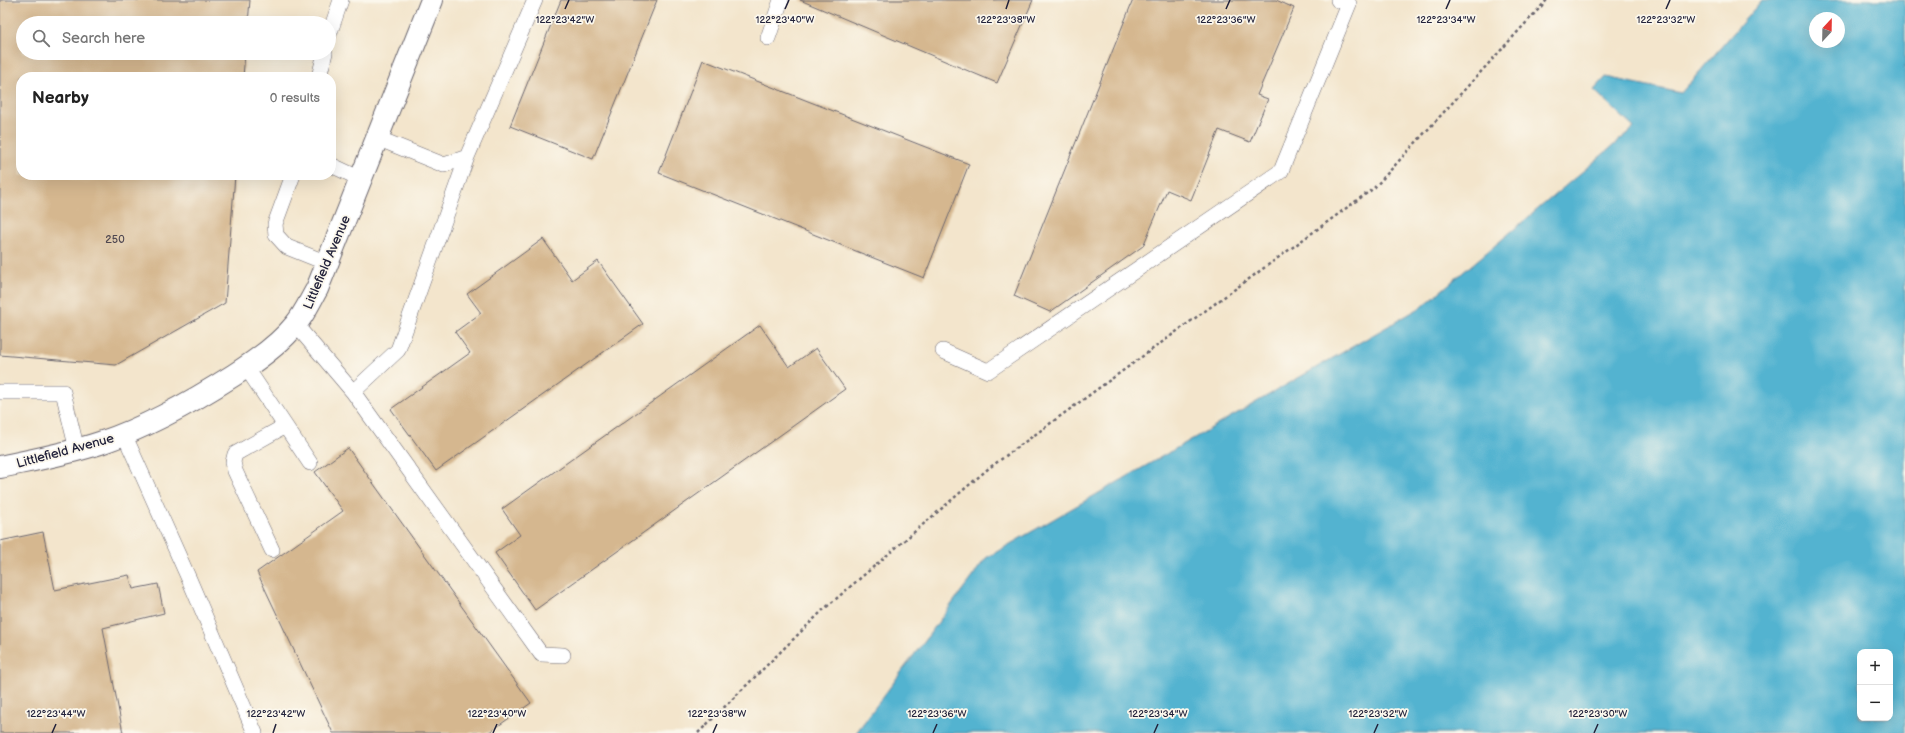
<!DOCTYPE html>
<meta charset="utf-8">
<style>
:root{--surface:#fff;--page:#f2f2f2;--text:#222;--muted:#767676;--line:#e0e0e0}
body{margin:0;font-family:"Balsamiq Sans",sans-serif;background:var(--page);color:var(--text)}
.controls{position:absolute;right:12px;bottom:12px;display:grid;overflow:hidden;border-radius:8px;box-shadow:0 4px 16px #0002}
.controls button{width:36px;height:36px;display:grid;place-items:center;padding:0;border:0;border-bottom:1px solid var(--line);background:var(--surface);color:var(--text);font:20px sans-serif}
.compass{position:absolute;left:1809px;top:12px;width:36px;height:36px;border-radius:50%;background:var(--surface);box-shadow:0 4px 16px #0002;rotate:22deg}
.list{margin:0;padding:0;list-style:none}
h2{display:flex;justify-content:space-between;align-items:center;height:52px;margin:0;padding:0 16px;font-size:17px}
h2 small{font-size:13px;font-weight:400;color:var(--muted)}
.icon{flex:none;width:22px;height:22px;fill:none;stroke:currentColor;stroke-width:2;stroke-linecap:round;stroke-linejoin:round}
.map{position:relative;flex:none;width:1905px;height:733px;overflow:hidden}
.search{position:absolute;background:var(--surface);box-shadow:0 4px 16px #0002;left:16px;top:16px;width:320px;height:44px;display:flex;align-items:center;gap:10px;box-sizing:border-box;padding:0 14px;border-radius:22px;color:var(--muted);font-size:15px}
.panel{position:absolute;background:var(--surface);box-shadow:0 4px 16px #0002;left:16px;top:72px;width:320px;height:108px;border-radius:16px}
.map>svg:first-child{display:block}
</style>
<div class="map">
<svg width="1905" height="733" viewBox="0 0 1905 733">
<rect width="100%" height="100%" fill="#fbf7ec"/>
<filter id="ink" filterUnits="userSpaceOnUse"><feTurbulence type="fractalNoise" baseFrequency=".025" numOctaves="2"/><feDisplacementMap in="SourceGraphic" scale="8" xChannelSelector="R" yChannelSelector="G"/><feConvolveMatrix kernelMatrix="1 2 1 2 8 2 1 2 1" color-interpolation-filters="sRGB"/></filter>
<filter id="wash" filterUnits="userSpaceOnUse"><feTurbulence type="fractalNoise" baseFrequency=".012" numOctaves="4" result="noise"/><feDisplacementMap in="SourceGraphic" scale="16" xChannelSelector="R" yChannelSelector="G"/><feGaussianBlur stdDeviation="0.9" result="paint"/><feColorMatrix in="noise" values="0 0 0 0 0 0 0 0 0 0 0 0 0 0 0 0 0 1.4 0 .05"/><feComposite in="paint" operator="in"/></filter>
<g filter="url(#wash)">
<rect width="100%" height="100%" fill="#f3e5cc"/>
<path fill="#52b3d0" stroke="#3a6a86" fill-rule="evenodd" d="M1762,0H1905V733H856L986,558L1423,306L1634,128L1594,90L1606,77L1681,93ZM1815,18H1839V42H1815ZM1860,652H1890V718H1860Z"/>
<g id="blocks">
<path fill="#d5b78f" d="M0,0H250L248,23H23V53H245L243,77H21V175H235L225,303L116,365L0,355Z
M561,0H657L593,159L510,126Z
M800,0H1033L997,83Z
M1133,0H1276L1294,8L1257,95L1268,99L1250,142L1219,130L1191,200L1167,190L1143,246L1050,312L1014,296Z
M703,60L969,164L924,278L659,173Z
M543,239L572,280L598,261L643,324L436,471L391,409L470,353L455,332L481,313L467,294Z
M760,325L789,367L816,348L845,389L535,610L495,553L520,535L502,509Z
M348,448L531,703L488,733H333L257,572L343,511L315,472Z
M43,532L55,590L129,575L133,589L158,584L164,613L103,628L123,733H0V541Z"/>
</g>
</g>
<g filter="url(#ink)">
<use href="#blocks" fill-opacity="0" stroke="#6b666e" stroke-width="1"/>
<g fill="none" stroke-linecap="round" stroke-linejoin="round">
<defs>
<path id="service" d="M329,35L341,0
M768,38L781,0
M319,77L325,53
M377,138L444,165L467,157
M331,165L361,179
M293,175L275,224L276,235L287,247L327,263
M296,325L353,392L541,654L563,655
M943,351L988,371L1281,171L1349,4L1338,0
M246,367L310,463
M0,392H63L77,450
M353,392L398,350L467,157L535,0
M124,434L189,579L255,733
M272,550L235,471L233,462L235,454L285,426"/>
<path id="minor" d="M0,467C33,460 67,454 100,443C148,427 192,402 234,375C256,361 279,345 295,325C304,315 310,301 317,289L432,0"/>
</defs>
<use href="#service" stroke="#6b666e" stroke-width="16"/>
<use href="#minor" stroke="#6b666e" stroke-width="24"/>
<path stroke="#6b666e" stroke-width="2.5" stroke-dasharray="3 3" stroke-linecap="butt" d="M698,733L823,610L989,468L1374,188L1547,0"/>
<use href="#service" stroke="#fff" stroke-width="15"/>
<use href="#minor" stroke="#fff" stroke-width="22"/>
</g>
</g>
<path fill="none" stroke="#22223b" stroke-width="1.5" d="M565,9L569,0M785,9L789,0M1006,9L1009,0M1226,9L1230,0M1446,9L1450,0M1666,9L1670,0M52,733L56,724M273,733L276,724M493,733L497,724M713,733L717,724M933,733L937,724M1154,733L1158,724M1374,733L1378,724M1594,733L1598,724"/>
<g text-anchor="middle" stroke-width="3.5" stroke-linejoin="round" paint-order="stroke">
<g font-size="11" fill="#4f4750">
<text x="115" y="243">250</text>
</g>
<g font-size="13" fill="#22223b" stroke="#fbf7ec">
<text transform="translate(326 262) rotate(-67)" y="5">Littlefield Avenue</text>
<text transform="translate(65 450) rotate(-15)" y="5">Littlefield Avenue</text>
</g>
</g>
<g font-size="10" text-anchor="middle" fill="#22223b" stroke="#fbf7ec" stroke-width="3.5" stroke-linejoin="round" paint-order="stroke">
<text x="565" y="23">122°23'42"W</text>
<text x="785" y="23">122°23'40"W</text>
<text x="1006" y="23">122°23'38"W</text>
<text x="1226" y="23">122°23'36"W</text>
<text x="1446" y="23">122°23'34"W</text>
<text x="1666" y="23">122°23'32"W</text>
<text x="56" y="717">122°23'44"W</text>
<text x="276" y="717">122°23'42"W</text>
<text x="497" y="717">122°23'40"W</text>
<text x="717" y="717">122°23'38"W</text>
<text x="937" y="717">122°23'36"W</text>
<text x="1158" y="717">122°23'34"W</text>
<text x="1378" y="717">122°23'32"W</text>
<text x="1598" y="717">122°23'30"W</text>
</g>
</svg>
<div class="controls">
<button>+</button>
<button>−</button>
</div>
<svg class="compass" viewBox="-18 -18 36 36"><path d="M0-13l5 13h-10z" fill="#e53935"/><path d="M0 13l5-13h-10z" fill="#767676"/></svg>
<div class="search"><svg class="icon" aria-label="search" viewBox="0 0 24 24"><circle cx="10" cy="10" r="6"/><path d="M15 15l6 6"/></svg>Search here</div>
<section class="panel">
<h2>Nearby<small>0 results</small></h2>
<ul class="list">
</ul>
</section>
</div>
